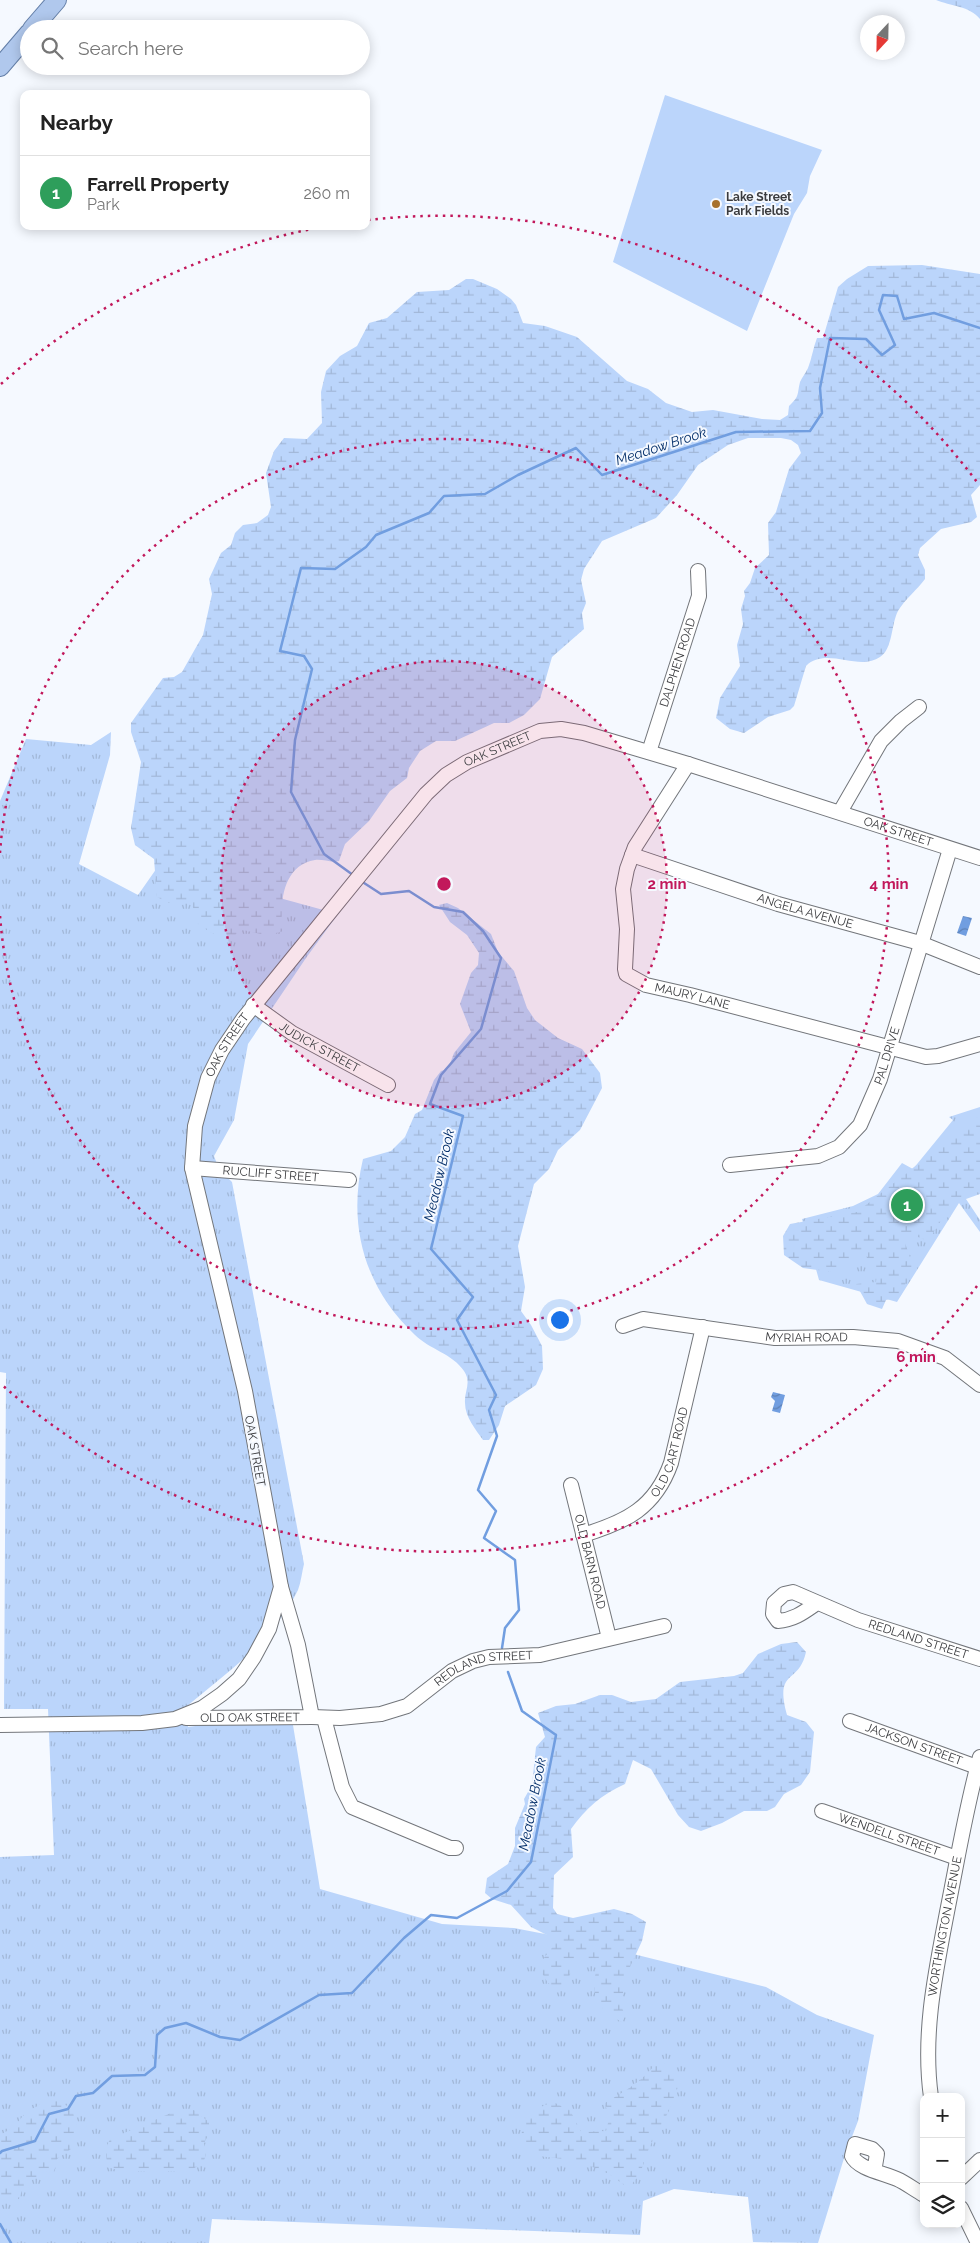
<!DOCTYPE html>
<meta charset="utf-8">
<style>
:root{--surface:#fff;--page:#f2f2f2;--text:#222;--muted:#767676;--line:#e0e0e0;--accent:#7c3aed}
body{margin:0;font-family:Raleway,sans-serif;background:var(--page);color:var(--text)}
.controls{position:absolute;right:15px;bottom:15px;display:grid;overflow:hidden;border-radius:10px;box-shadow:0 2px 12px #0003}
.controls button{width:45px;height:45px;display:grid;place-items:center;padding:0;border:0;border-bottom:1px solid var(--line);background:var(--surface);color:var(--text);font:25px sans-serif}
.compass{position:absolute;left:860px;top:15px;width:45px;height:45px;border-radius:50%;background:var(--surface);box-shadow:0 2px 12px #0003;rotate:202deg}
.you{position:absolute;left:559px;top:1319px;width:18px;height:18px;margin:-12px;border:4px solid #fff;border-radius:50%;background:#1a73e8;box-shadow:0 0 0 8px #1a73e833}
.badge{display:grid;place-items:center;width:32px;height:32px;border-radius:50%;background:var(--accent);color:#fff;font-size:16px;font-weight:700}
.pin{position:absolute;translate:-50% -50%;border:2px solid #fff;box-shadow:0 1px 5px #0006}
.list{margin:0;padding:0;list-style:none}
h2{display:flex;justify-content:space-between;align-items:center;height:65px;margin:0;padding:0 20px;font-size:21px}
h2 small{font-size:16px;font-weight:400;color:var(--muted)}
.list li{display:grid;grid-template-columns:32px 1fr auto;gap:15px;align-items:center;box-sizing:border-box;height:75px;padding:0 20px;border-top:1px solid var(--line)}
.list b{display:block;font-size:19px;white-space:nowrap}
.list p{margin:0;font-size:16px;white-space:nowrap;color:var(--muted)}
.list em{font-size:16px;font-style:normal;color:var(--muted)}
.icon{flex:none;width:28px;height:28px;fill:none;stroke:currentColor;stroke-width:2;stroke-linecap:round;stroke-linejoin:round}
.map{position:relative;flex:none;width:980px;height:2243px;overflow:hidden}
.search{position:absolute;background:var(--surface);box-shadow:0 2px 12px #0003;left:20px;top:20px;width:350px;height:55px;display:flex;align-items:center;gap:12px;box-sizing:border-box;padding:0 18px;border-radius:28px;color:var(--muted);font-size:19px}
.panel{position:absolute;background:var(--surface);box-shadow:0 2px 12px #0003;left:20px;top:90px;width:350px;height:140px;border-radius:10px}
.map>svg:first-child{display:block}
</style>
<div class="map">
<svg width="980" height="2243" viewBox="0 0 980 2243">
<defs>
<pattern id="grass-tufts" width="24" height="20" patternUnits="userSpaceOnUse" patternTransform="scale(1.25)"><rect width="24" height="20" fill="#bbd5fb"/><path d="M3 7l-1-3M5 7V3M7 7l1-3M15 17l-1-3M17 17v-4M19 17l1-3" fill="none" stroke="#a2b8d8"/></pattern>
<pattern id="wetland-marsh" width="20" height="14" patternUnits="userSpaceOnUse" patternTransform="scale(1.25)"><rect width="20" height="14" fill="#bbd5fb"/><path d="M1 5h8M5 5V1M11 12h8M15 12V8" fill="none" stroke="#a2b8d8"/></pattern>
<pattern id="water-waves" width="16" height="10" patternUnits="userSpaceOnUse" patternTransform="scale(1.25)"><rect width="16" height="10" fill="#719ee0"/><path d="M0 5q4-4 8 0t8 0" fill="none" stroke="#5e82b7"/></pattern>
</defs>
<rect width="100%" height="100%" fill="#f5f9ff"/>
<path fill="url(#grass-tufts)" d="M111,732L110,755L79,864L138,895L159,865L338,914L306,958L248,1044L234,1120L214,1156L219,1169L232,1182L304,1564C302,1572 301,1582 298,1590C274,1639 228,1672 187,1706L188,1727L291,1713L320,1889L442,1924L514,1928L581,1941L766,1987L817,2015L874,2035L858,2121L845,2155L818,2243L753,2242L748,2197L674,2189L643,2201L640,2235L212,2219L209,2243H0V1857L54,1855L48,1709H4L6,1373L0,1372V801L26,739L91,745Z
M980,1107V1194L966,1199L980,1220V1232L959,1203L897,1302L819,1280L802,1219L853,1206L878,1194L902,1163L913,1169L953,1120L949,1117Z"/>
<path fill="url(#wetland-marsh)" d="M936,0H980V19C970,6 950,6 936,0Z
M922,265L980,274V485L971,495L977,517L971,522L941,529L920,548L918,555L925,570V579C917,590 905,599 898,611C891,624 893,649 880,657C859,672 826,646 806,666L794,706L790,710L768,717L744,733L730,729L716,718L720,698L740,666L737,645L743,624L741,609L745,596L744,591L750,583L755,568L769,555L768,523L776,512L789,469L801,453L798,445L791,440L781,438H748L728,445L698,465L677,495L656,518L602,541L584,569L581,580L586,603L582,613L584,629L552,657L540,699L524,715L509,723H494L455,741H436L420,751L409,768L407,778L390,791L369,821L345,844L339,861C331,863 323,859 315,860C282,865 279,906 283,931L270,936L243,930C226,944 211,934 196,922L192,902L169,903L157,897L154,859L135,845L131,828L141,762L131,732V723L163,678L174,677L182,672L203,635L212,594L209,579L221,553L231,545L235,533L243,525L257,523L268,515L271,507L266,473L274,451L284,438L307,439L322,423L321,392L326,371L340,356L357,346L369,323L387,318L417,292L449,290L466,279H473L497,289L511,299L516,305L523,323L545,326L577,337L627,381L648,389L666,403L692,412L713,410L762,419L780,420L788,415L789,406C800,396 797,394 800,382C802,377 806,373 808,368C812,358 813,348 817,338H823L838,287L847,279L868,266Z
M447,903L458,908L491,934L498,952L514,971L527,1008L535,1020L558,1038L582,1049L600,1073L602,1088L580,1130L558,1150L549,1169L534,1184L518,1246L525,1287L521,1311L531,1325L542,1346L543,1369L536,1385L505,1406L499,1425L489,1440H483C476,1430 465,1417 465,1403C464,1391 472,1383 464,1371C453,1354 429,1349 415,1335C365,1288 347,1226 363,1159L391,1151L405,1137L415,1114L422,1110L434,1080L441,1071L448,1069L454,1053L471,1032L460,1004L471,973L478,965L479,953L467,935L450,922L439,905Z
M980,1115V1189L954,1200L928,1241L913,1235L905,1243L913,1266L900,1296L886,1300L882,1309L867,1304L856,1284L876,1282L877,1272L865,1255L858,1250L839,1273L803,1268L784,1255L783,1236L790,1224L857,1212Z
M797,1642L806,1652C799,1685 774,1668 787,1715L806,1722L814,1732L810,1772L801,1785L784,1794L775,1807L767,1811H744L722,1823L701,1831L689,1827L678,1815L651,1769L633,1760L625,1784C601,1795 586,1808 571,1829L573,1857L554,1875L553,1908L557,1914L573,1918L614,1909L632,1914L646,1922L642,1941L623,1982V1993L620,2002L625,2016L622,2022C598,2011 589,1994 597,1968L591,1959L584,1958L575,1964L564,1987C549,1989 547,1982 540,1969L544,1958L554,1945L551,1937L531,1927L511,1905L492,1899L485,1893L487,1878L508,1864L515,1846V1828L525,1804L524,1799L532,1785L536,1747L545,1737L538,1713L556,1706L575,1704L600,1695H612L631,1702L656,1699L680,1682L734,1676L743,1673L758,1654L781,1644Z
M657,2062C703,2067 661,2122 651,2144C642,2163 645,2171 628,2188L609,2174L579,2161L539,2156L523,2145C518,2117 529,2111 553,2102L570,2110L581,2132L606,2131L609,2119L605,2103C625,2091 643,2081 657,2062Z
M56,2101L72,2108L78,2132L72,2140L71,2149L57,2159C53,2190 39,2168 25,2184C22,2188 21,2195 19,2199L9,2200L0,2196V2135L14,2127L26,2112L43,2103L49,2104Z
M178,2110H194L209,2122V2134L204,2143L206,2155L203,2163L189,2171H121L107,2167L106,2148L110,2139Z"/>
<path fill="#bbd5fb" d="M665,95L822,150L810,176L807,193L794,214L747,331L613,262Z"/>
<path fill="url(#water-waves)" d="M963,916L972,918L966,936L957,933Z
M773,1392L785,1395L780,1413L772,1411L775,1401L771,1397Z"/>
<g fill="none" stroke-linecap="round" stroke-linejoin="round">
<path stroke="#719ee0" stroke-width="2.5" d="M353,875L324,854L291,792L295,740L312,669L304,656L280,651L301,568L335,569L366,547L376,535L429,513L444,496L485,494L518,475L576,448L602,475L736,432L810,431L822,413L820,388L830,338L866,339L882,355L895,345L879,310L883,295L897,296L904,319L934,313L980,328
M361,881L381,894L409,891L434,907L463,912L483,931L501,958L481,1029L441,1075L430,1104L463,1116L431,1249L473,1297L457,1320L496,1395L489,1410L497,1436L478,1490L496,1511L484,1538L515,1560L519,1610L505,1628L502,1648
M0,2153L2,2151L35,2141L49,2114L68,2109L76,2096L93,2093L112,2076L145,2075L155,2067L157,2035L165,2028L186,2023L220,2037L240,2040L319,1995L352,1993L404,1938L431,1915L457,1918L507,1891L531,1862L556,1735L522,1711L508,1672
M0,2224L11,2243"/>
<defs>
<g id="minor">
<path id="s1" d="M649,752L699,596L698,571"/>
<path id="s2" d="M688,764L635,847L627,869L623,889L627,929L625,969L626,974L646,985L690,995L926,1057L938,1056L980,1044"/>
<path d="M840,812L881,741L901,721L919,707"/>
<path id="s3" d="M632,855L778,904L920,943L980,967"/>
<path id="s4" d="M253,1005L292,1033L388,1085"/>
<path id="s5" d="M730,1165L818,1156L839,1147L860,1125L880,1079L950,849"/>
<path id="s6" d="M192,1168L349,1180"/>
<path id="s7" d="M623,1326L643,1319L775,1338L853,1337L898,1341L945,1358L980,1385"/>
<path id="s8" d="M571,1485L609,1638"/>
<path id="s9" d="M583,1535C626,1522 655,1508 671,1463L703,1327"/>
<path id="s10" d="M817,1603C804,1612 794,1620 778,1621L773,1614L774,1603L784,1594L793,1592L858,1620L980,1659"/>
<path id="s11" d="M312,1717L340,1718L381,1714L407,1706L452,1671L473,1661L489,1657L540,1655L664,1626"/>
<path id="s12" d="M186,1718L312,1717L298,1645L281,1587"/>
<path d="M324,1718L342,1787L352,1807L450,1848H456"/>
<path id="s13" d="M850,1721L977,1767"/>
<path id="s14" d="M0,1725L142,1723L175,1719L202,1708L222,1694L239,1679L254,1657L269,1629L281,1587L245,1391L192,1168L195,1126L208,1078L222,1050L243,1019L426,794L446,775L467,762L540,731L561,729L584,733L688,764L980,858"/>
<path id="s15" d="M822,1811L957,1858"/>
<path id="s16" d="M931,2097C922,2033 936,1970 948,1907C958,1857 966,1807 980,1757"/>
<path d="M870,2168L875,2166L877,2154L872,2149L855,2144L852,2156C858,2169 884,2173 897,2179C906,2183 915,2190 924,2195"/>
<path d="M961,2178L980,2160"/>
<path d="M961,2208L978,2243"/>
</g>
<path id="major" d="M32,29L57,0
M0,67L29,33"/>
</defs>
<use href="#minor" stroke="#73767b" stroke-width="16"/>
<use href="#major" stroke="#647fa8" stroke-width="20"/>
<use href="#minor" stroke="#fff" stroke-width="14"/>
<use href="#major" stroke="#b0c8ed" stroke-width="18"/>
</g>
<circle cx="444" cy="884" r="223" fill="#c2185b" fill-opacity=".12"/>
<g fill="none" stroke="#c2185b" stroke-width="2.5" stroke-dasharray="2.5 5">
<circle cx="444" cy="884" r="223"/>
<path d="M0 853A445 445 0 1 1 0 915"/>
<path d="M977 1286A668 668 0 0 1 1 1384M1 384A668 668 0 0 1 322 227M368 220A668 668 0 0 1 977 482"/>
</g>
<circle fill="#a7712c" stroke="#f5f9ff" stroke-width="2" cx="716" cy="204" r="5"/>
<g text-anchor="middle" stroke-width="4" stroke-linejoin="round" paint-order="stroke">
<g font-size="12" font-weight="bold" fill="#3a3b3e" stroke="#f5f9ff" text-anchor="start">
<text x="726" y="201">Lake Street<tspan x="726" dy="14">Park Fields</tspan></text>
</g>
<g font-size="12" fill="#3a3b3e" stroke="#f5f9ff">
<text dy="4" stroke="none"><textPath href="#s1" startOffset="94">DALPHEN ROAD</textPath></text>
<text dy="4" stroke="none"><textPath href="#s14" startOffset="1318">OAK STREET</textPath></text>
<text dy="4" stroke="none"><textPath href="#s14" startOffset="1738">OAK STREET</textPath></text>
<text dy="4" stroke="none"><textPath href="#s3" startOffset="182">ANGELA AVENUE</textPath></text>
<text dy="4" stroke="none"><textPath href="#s2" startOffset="298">MAURY LANE</textPath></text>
<text dy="4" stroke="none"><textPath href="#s14" startOffset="912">OAK STREET</textPath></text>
<text dy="4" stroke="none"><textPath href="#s4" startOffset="79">JUDICK STREET</textPath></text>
<text dy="4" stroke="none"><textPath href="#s5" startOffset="216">PAL DRIVE</textPath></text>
<text dy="4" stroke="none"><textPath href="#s6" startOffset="79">RUCLIFF STREET</textPath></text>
<text dy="4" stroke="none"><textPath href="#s7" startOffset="186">MYRIAH ROAD</textPath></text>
<text transform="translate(255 1451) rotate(80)" y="4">OAK STREET</text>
<text dy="4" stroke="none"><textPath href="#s9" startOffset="129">OLD CART ROAD</textPath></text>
<text dy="4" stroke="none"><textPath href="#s8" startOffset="79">OLD BARN ROAD</textPath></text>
<text dy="4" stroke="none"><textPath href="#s10" startOffset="220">REDLAND STREET</textPath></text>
<text dy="4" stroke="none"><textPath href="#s11" startOffset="185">REDLAND STREET</textPath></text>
<text dy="4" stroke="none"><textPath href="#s12" startOffset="64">OLD OAK STREET</textPath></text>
<text dy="4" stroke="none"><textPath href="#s13" startOffset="68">JACKSON STREET</textPath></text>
<text dy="4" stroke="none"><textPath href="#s15" startOffset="71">WENDELL STREET</textPath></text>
<text dy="4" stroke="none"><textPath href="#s16" startOffset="172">WORTHINGTON AVENUE</textPath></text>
</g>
<g font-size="14" font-style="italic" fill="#06316c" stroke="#f5f9ff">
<text transform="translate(661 446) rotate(-18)" y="5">Meadow Brook</text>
<text transform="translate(439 1175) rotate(-77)" y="5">Meadow Brook</text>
<text transform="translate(532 1804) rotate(-79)" y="5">Meadow Brook</text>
</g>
</g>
<circle cx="444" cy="884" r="8" fill="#c2185b" stroke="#f5f9ff" stroke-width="2.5"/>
<g font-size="15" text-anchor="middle" font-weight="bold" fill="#c2185b" stroke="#f5f9ff" stroke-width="4" stroke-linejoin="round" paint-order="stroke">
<text x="667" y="889">2 min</text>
<text x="889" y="889">4 min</text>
<text x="916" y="1362">6 min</text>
</g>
</svg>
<div class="controls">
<button>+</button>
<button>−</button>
<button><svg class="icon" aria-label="layers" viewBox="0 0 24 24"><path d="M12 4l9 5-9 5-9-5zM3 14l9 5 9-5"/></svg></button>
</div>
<svg class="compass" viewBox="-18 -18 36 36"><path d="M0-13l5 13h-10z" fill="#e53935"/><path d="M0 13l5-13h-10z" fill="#767676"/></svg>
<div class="you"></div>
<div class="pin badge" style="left:907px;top:1205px;background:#2e9e5b">1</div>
<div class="search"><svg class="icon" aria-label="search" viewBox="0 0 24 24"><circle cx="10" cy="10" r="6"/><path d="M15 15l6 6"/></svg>Search here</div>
<section class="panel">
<h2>Nearby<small></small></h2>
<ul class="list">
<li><span class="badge" style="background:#2e9e5b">1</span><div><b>Farrell Property</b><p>Park</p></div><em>260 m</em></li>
</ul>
</section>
</div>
